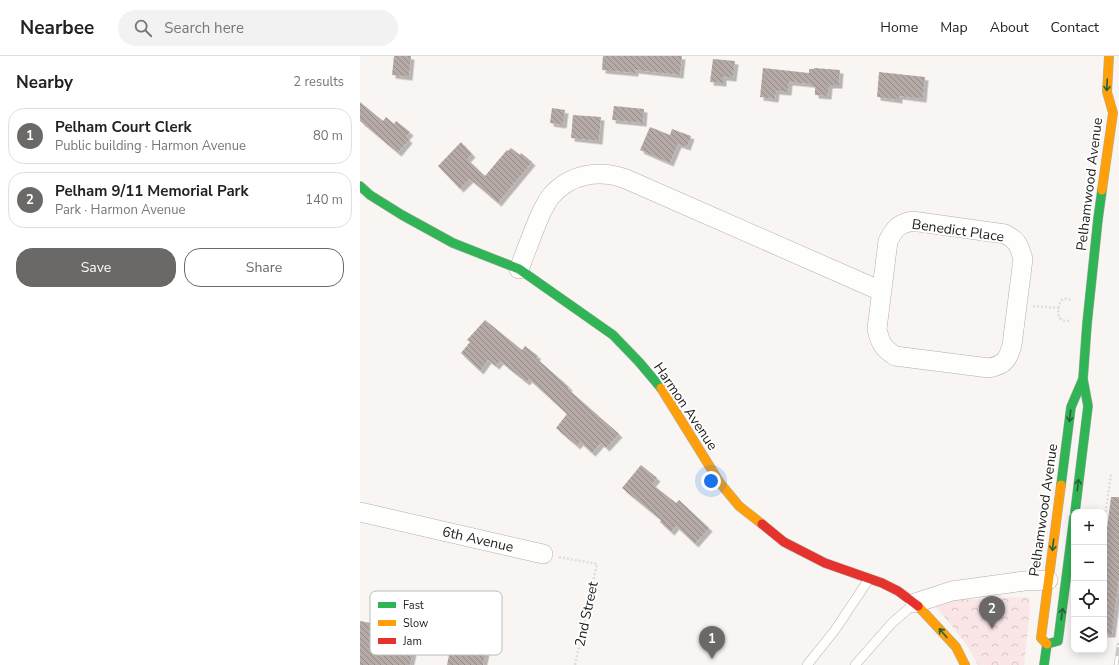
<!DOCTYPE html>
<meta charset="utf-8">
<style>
:root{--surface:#fff;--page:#f2f2f2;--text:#222;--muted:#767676;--line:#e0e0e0;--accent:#6b6968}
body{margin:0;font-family:"Nunito Sans",sans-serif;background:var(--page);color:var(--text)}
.controls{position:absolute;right:12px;bottom:12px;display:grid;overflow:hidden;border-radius:8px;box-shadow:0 2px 10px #0003}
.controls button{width:36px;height:36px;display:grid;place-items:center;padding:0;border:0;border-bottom:1px solid var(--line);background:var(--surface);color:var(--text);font:20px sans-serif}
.you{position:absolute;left:351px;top:425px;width:14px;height:14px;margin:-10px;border:3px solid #fff;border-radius:50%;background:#1a73e8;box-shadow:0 0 0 6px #1a73e833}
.badge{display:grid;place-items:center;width:26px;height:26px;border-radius:50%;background:var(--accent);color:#fff;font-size:13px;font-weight:700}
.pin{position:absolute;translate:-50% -33px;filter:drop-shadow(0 1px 2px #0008)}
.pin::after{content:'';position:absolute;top:21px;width:14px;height:12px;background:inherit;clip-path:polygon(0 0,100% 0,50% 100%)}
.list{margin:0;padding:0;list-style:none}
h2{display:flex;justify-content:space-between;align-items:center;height:52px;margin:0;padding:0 16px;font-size:17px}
h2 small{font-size:13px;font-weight:400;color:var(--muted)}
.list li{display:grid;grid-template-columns:26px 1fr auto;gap:12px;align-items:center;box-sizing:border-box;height:56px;margin:0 8px 8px;padding:0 8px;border:1px solid var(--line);border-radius:16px}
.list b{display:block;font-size:15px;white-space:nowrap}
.list p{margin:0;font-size:13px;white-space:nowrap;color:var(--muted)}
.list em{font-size:13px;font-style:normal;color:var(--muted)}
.actions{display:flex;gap:8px;padding:12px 16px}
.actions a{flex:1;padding:9px 0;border:1px solid var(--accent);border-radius:16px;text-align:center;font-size:14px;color:var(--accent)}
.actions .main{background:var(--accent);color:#fff}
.icon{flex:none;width:22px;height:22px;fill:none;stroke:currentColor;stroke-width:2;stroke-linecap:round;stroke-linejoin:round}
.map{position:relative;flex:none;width:759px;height:609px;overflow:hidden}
header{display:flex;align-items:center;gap:24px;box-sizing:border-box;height:56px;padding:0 20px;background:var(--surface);border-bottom:1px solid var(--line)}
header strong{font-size:19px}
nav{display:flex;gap:22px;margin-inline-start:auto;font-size:14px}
.search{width:280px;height:36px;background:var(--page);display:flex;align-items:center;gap:10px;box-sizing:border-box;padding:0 14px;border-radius:22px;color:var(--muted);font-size:15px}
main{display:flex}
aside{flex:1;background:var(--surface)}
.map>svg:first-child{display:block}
</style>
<header>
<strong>Nearbee</strong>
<div class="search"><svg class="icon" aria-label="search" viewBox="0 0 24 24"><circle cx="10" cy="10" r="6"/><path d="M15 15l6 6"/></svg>Search here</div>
<nav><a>Home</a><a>Map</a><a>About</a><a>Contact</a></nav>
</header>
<main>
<aside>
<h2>Nearby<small>2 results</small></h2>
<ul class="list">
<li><span class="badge">1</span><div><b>Pelham Court Clerk</b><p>Public building · Harmon Avenue</p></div><em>80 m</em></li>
<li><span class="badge">2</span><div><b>Pelham 9/11 Memorial Park</b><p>Park · Harmon Avenue</p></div><em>140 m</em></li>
</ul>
<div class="actions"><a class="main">Save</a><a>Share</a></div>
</aside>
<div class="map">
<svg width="759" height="609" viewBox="0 0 759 609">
<defs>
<pattern id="park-crowns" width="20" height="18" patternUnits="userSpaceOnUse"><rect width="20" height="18" fill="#fae6e7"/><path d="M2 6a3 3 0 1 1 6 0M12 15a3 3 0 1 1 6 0" fill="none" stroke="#d6c5c6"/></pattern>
<pattern id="building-back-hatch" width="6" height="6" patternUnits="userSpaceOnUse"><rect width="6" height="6" fill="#b6aaa7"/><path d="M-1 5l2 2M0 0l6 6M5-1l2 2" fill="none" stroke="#938a87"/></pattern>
<filter id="shadow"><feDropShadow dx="3.5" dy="3.5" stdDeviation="0" flood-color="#0004"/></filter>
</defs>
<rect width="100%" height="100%" fill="#f8f5f3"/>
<path fill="url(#park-crowns)" d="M667,541L670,543V552L664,609H618C607,585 590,569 574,548L592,544Z"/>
<path fill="url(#building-back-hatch)" filter="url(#shadow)" d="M34,0H51L49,21L32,19Z
M243,0H322L320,19L275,14V17L242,14Z
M353,3L375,5L373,22L363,21V27L350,26Z
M403,12L449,17V13H454V12L480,14L479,26V29H469L468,40L455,39V31H452V28L429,26L428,36L416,35L415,43L400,41Z
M519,16L565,21L563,43L539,40V44L517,41Z
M0,46L23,65L26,61L34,68L36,65L50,76L46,81L49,84L38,97L0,65Z
M254,50L284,53L283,67L252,64Z
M192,52L205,54L203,69L190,67Z
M213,59L241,61L239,85L211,82Z
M290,71L310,79L312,73L331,80L327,91L318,88L310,107L280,94Z
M101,86L112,98L107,103L125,120L147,94L148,95L151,92L160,99L161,97L172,106L138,147L110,123L100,133L78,110Z
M125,264L162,294L165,290L178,300L176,302L209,331L208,333L259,378L246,392L241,387L232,397L220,386L217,390L196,372L207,358L169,323L166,326L140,305L136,310L128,304L120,315L101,297L110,286L107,284Z
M281,409L297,422L292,428L316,447L319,444L349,472L335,488L316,470L311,476L300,466L301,464L262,432Z
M751,441H759V522L752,578H744V488H745Z
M0,565L21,569L20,579L55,587L50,609H0Z
M91,589L126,596L123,609H87Z"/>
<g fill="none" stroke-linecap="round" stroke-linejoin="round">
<defs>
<path id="lane" d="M447,609L475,574L509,523
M495,609L532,567L555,547"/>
<path id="street" d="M552,165L645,178C658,185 659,189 663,203L652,289C648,304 644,309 629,312L535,300C523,292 520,287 517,273L528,185C535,172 537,169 552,165Z
M159,213C167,193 174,172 183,153C186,149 187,144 191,140C210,118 239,113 266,123L521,235
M0,456L183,498
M555,547L592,535L664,525L688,524"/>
<path id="fast" d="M0,130L10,139L42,159L93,187L159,213L253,279L279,306L301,332
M701,429L711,351L723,323
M715,456L728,350L723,323L727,268L738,163L742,134
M687,588L698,585L714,461
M684,609L687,588"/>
<path id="slow" d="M742,134L753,57L747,36L749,0
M301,332L360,427L379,450L402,468
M558,550L596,591L605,609
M687,588L681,582L701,429"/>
<path id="jam" d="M402,468L424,486L465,507L522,527L538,535L558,550"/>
</defs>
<use href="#lane" stroke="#b1afad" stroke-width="10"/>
<use href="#street" stroke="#b1afad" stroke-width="20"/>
<use href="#fast" stroke="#b1afad" stroke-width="10"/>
<use href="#slow" stroke="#b1afad" stroke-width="10"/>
<use href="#jam" stroke="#b1afad" stroke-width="10"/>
<path stroke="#dedede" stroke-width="2.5" stroke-dasharray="2 2" stroke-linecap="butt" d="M673,250L699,252
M709,265C706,265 702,265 700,262C697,259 698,247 702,244C704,242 708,243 711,244
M744,468L751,418
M199,501L237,508L215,609"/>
<use href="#lane" stroke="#fefefd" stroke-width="9"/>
<use href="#street" stroke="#fefefd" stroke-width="19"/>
<use href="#fast" stroke="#30b455" stroke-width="9"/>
<use href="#slow" stroke="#ff9f0a" stroke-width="9"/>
<use href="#jam" stroke="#e5322d" stroke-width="9"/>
<defs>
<path id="rail" d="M756,609L759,589"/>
</defs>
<use href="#rail" stroke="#c8c8c7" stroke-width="4.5"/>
<use href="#rail" stroke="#fff" stroke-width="3" stroke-dasharray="9" stroke-linecap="butt"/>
</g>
<defs><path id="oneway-shaft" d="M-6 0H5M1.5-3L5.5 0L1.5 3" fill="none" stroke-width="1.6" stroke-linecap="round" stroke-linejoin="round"/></defs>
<g stroke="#276236">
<use href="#oneway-shaft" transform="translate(747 29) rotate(93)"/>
<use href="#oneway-shaft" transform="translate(710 360) rotate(97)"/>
<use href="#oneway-shaft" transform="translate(718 429) rotate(-83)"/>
<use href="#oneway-shaft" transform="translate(693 489) rotate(97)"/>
<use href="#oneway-shaft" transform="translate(702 558) rotate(-82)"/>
<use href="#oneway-shaft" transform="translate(583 577) rotate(-131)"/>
</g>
<g text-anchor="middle" stroke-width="4" stroke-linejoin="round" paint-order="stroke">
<g font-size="14" fill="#1f1e1d" stroke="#fff">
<text transform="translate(729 128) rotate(-83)" y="5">Pelhamwood Avenue</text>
<text transform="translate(598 174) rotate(8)" y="5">Benedict Place</text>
<text transform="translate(326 350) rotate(56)" y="5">Harmon Avenue</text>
<text transform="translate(683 454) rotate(-82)" y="5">Pelhamwood Avenue</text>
<text transform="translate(118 483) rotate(13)" y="5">6th Avenue</text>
<text transform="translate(226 558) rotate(-78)" y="5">2nd Street</text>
</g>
</g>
<rect x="10" y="535" width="132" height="64" rx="6" fill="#fff" stroke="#bcbcbb" stroke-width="1"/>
<rect x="18" y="546" width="18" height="6" fill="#30b455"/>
<rect x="18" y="564" width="18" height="6" fill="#ff9f0a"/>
<rect x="18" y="582" width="18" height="6" fill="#e5322d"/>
<g font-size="11" fill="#1f1e1d">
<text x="43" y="553">Fast</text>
<text x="43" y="571">Slow</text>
<text x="43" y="589">Jam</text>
</g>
</svg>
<div class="controls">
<button>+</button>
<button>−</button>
<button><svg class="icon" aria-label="locate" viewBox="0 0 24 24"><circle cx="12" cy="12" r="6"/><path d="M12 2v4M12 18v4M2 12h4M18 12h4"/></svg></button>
<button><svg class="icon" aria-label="layers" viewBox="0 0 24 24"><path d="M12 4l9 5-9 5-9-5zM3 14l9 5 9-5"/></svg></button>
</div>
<div class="you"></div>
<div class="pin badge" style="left:352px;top:603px">1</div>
<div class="pin badge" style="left:632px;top:573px">2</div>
</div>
</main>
